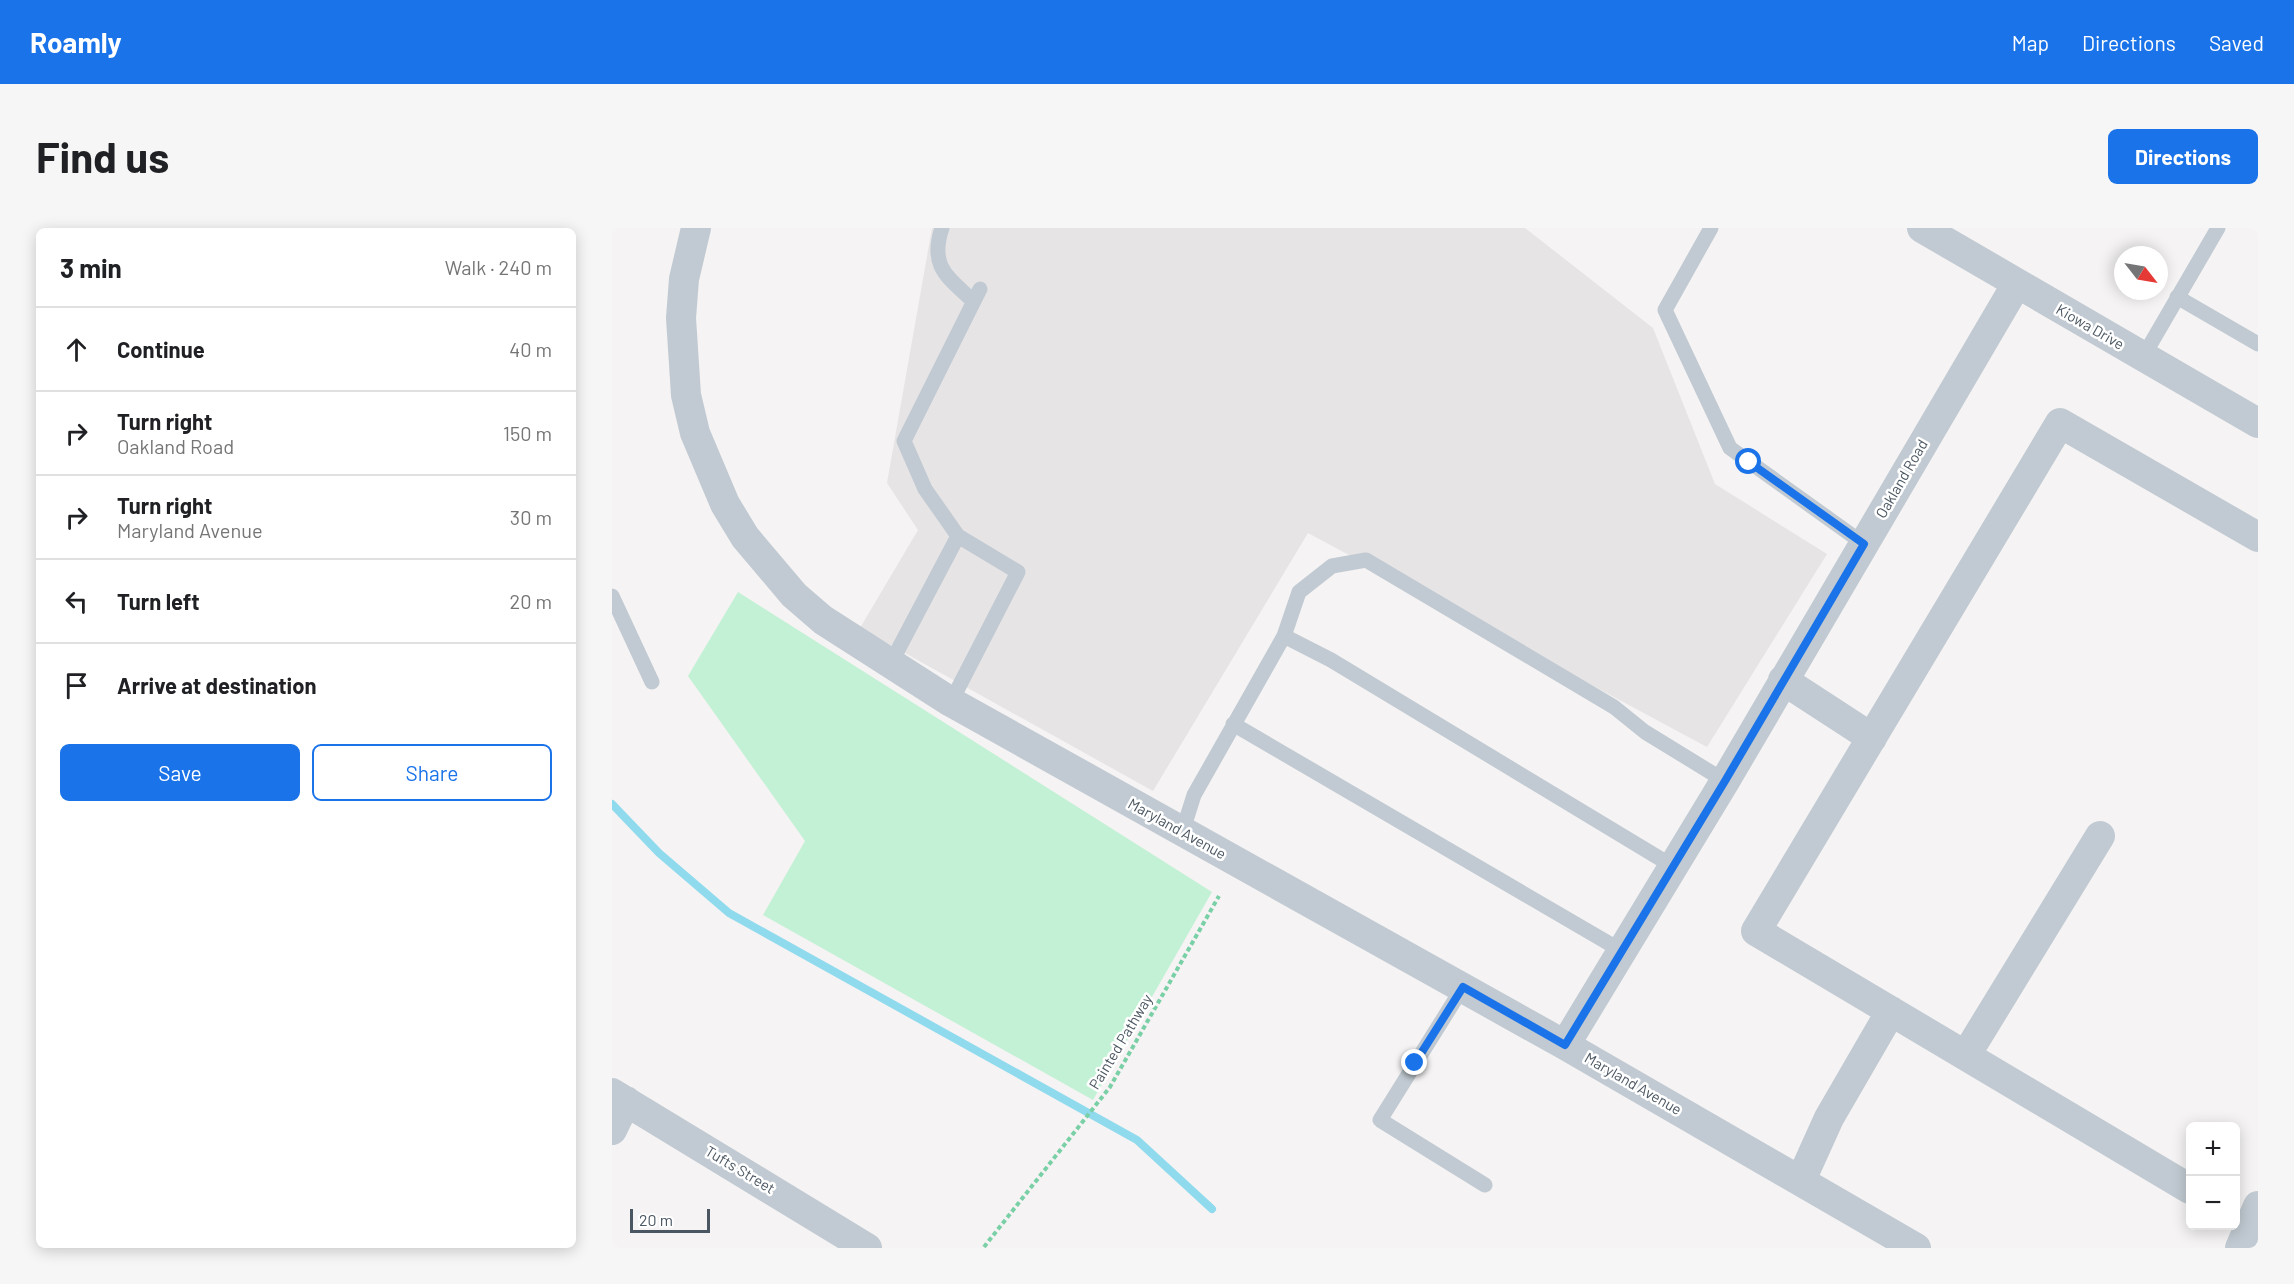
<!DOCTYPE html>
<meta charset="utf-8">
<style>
:root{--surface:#fff;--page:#f6f6f6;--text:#202124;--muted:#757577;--line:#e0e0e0;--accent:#1a73e8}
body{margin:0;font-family:Barlow,sans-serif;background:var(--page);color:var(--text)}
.controls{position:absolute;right:18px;bottom:18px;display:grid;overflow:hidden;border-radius:9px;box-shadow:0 3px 15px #0003}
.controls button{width:54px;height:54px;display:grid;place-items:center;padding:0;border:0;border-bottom:2px solid var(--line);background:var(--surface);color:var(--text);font:30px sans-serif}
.compass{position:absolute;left:1502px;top:18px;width:54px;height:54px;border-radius:50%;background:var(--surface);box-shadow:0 3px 15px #0003;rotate:121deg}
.scale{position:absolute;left:18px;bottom:15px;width:80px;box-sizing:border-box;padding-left:6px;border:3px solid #4a5661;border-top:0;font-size:16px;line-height:21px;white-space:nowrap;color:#4a5661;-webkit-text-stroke:4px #fff;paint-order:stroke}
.stop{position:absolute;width:18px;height:18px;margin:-14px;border:4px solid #1a73e8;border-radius:50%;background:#fff}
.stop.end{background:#1a73e8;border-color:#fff;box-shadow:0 2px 6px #0008}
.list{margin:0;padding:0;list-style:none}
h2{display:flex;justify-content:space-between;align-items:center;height:78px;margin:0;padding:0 24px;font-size:26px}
h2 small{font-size:20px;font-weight:400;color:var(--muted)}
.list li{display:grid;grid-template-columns:39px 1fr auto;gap:18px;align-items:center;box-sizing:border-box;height:84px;padding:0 24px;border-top:2px solid var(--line)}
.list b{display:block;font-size:22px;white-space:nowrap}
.list p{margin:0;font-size:20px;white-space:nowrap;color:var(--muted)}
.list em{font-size:20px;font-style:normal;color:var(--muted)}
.actions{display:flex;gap:12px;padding:18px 24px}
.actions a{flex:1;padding:14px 0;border:2px solid var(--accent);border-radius:9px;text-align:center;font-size:21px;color:var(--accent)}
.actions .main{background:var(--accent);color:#fff}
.icon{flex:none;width:33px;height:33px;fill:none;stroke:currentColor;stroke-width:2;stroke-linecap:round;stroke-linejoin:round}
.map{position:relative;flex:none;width:1646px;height:1020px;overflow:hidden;border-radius:9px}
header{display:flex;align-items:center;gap:36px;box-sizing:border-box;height:84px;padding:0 30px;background:var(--accent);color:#fff}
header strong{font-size:28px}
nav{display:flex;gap:33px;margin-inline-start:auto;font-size:21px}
.intro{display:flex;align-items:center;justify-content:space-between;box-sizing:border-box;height:144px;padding:0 36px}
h1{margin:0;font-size:42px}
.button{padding:15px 27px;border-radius:9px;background:var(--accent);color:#fff;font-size:21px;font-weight:700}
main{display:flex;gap:36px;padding:0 36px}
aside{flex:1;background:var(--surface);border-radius:9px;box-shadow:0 3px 15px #0003}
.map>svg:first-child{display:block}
</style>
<header>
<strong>Roamly</strong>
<nav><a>Map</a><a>Directions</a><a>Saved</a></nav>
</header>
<div class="intro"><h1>Find us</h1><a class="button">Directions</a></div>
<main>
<aside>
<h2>3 min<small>Walk · 240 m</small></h2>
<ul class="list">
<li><svg class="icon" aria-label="ahead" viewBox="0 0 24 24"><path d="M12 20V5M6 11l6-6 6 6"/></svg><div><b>Continue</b></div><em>40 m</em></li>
<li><svg class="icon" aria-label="right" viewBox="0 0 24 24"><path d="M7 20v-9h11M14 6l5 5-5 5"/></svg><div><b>Turn right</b><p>Oakland Road</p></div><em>150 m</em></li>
<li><svg class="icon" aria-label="right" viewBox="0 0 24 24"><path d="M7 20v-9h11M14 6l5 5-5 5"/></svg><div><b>Turn right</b><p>Maryland Avenue</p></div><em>30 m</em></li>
<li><svg class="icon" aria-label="left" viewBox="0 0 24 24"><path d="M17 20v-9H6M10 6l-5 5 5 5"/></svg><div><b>Turn left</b></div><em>20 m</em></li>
<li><svg class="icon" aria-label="arrive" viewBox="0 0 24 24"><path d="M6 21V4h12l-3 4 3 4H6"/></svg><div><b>Arrive at destination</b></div></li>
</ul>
<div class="actions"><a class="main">Save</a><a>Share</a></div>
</aside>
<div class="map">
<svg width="1646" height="1020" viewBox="0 0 1646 1020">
<rect width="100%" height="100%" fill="#f5f3f3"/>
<path fill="#e6e4e5" d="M320,0H913L1041,100L1103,256L1215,326L1095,519L696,305L541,563L248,400L306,302L275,255Z"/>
<path fill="#c3f1d5" d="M126,364L600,664L481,872L151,687L193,613L76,448Z"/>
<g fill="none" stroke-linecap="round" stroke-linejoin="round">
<path stroke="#90daee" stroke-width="8" d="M0,576L47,625L117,685L525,912L600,981"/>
<path stroke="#7ad0a6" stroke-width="4" stroke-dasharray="4.5 3" stroke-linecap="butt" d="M372,1019L498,859L607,668"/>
<path stroke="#c1cad2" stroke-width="15" d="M330,0C317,39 336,49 361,73
M1099,0L1053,82L1118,220L1252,316
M1565,69L1646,116
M1531,129L1606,0
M346,308L313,261L292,213L368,61
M0,368L40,454
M672,408L719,432L1062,639
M279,435L346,308L406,344L339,474
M621,496L1010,723
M570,605L582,567L672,408L687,364L720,338L754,332L1002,479L1033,504L1113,553
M851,759L768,892L873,957"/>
<path stroke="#c1cad2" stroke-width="30" d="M84,0L72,51L69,90L74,167L83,205L113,276L133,309L182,367L211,392L339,474L953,817L1304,1020
M1310,0L1646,195
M1171,452L1260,510
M953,817L1113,553L1404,57
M1354,827L1488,608
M0,865L255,1020
M0,902L14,873
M1189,952L1217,890L1279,783
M1578,961L1144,703L1448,195L1646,309
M1628,1020L1646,978"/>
</g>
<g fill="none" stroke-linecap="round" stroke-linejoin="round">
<path stroke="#1a73e8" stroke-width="8" d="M803,835L851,759L953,817L1113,553L1252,316L1137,234"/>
</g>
<g text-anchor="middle" stroke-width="5" stroke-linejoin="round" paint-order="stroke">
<g font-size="15" fill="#4a5661" stroke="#fff">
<text transform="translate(1478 99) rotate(30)" y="5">Kiowa Drive</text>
<text transform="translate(1290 251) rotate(-60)" y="5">Oakland Road</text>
<text transform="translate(565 601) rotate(29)" y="5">Maryland Avenue</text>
<text transform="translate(509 814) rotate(-59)" y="5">Painted Pathway</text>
<text transform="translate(1021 856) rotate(30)" y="5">Maryland Avenue</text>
<text transform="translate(128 942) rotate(31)" y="5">Tufts Street</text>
</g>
</g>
</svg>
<div class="controls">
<button>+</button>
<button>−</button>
</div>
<svg class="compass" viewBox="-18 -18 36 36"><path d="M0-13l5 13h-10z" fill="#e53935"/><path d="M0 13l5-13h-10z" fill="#757577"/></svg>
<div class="scale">20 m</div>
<div class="stop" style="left:1137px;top:234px"></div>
<div class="stop end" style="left:803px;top:835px"></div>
</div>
</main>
